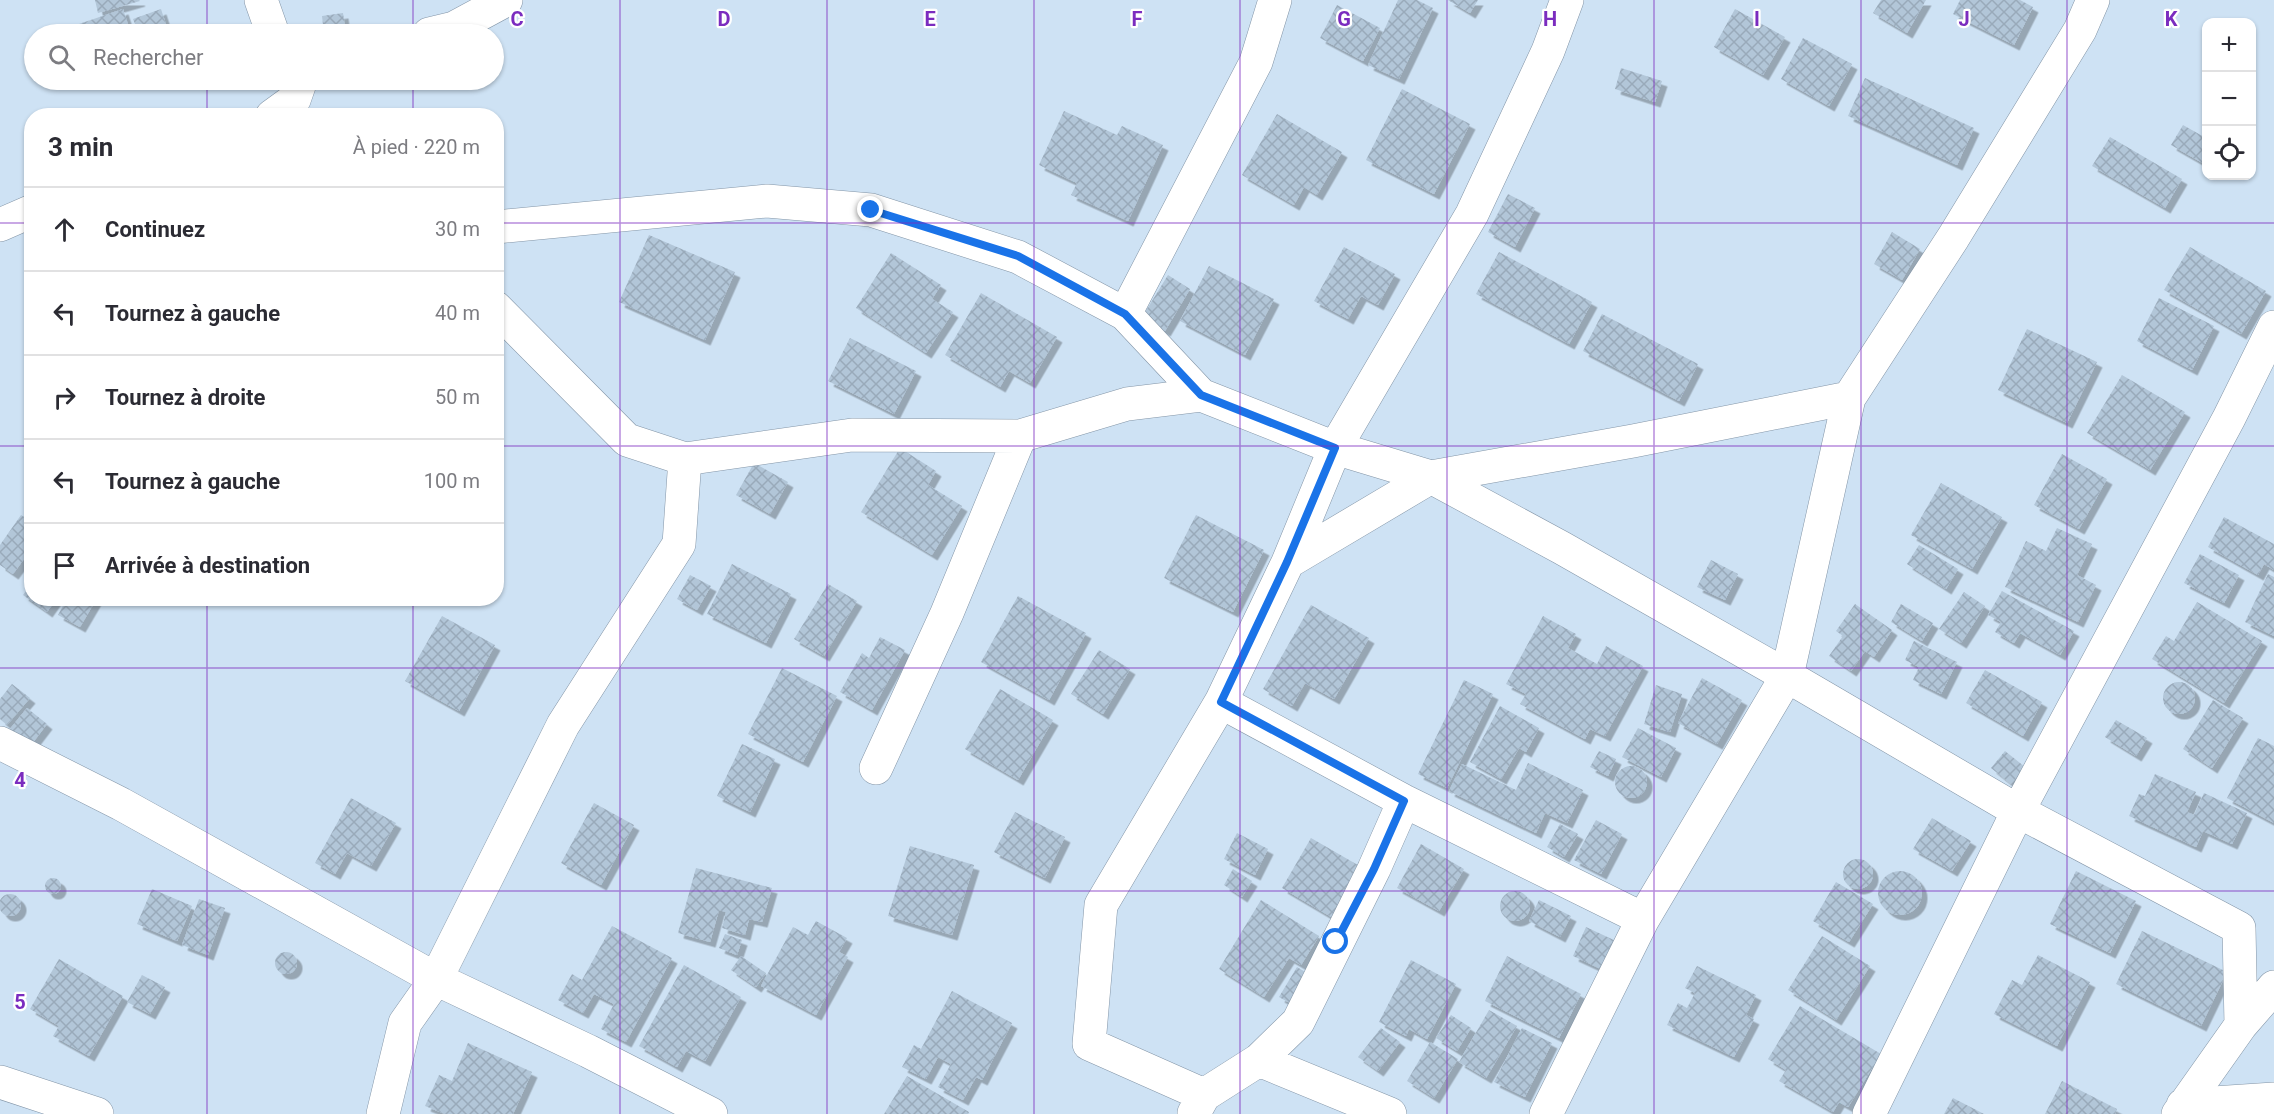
<!DOCTYPE html>
<html lang="fr">
<meta charset="utf-8">
<style>
:root{--surface:#fff;--page:#f2f2f3;--text:#2b2b33;--muted:#7c7c81;--line:#e1e1e2}
body{margin:0;font-family:Roboto,sans-serif;background:var(--page);color:var(--text)}
.controls{position:absolute;right:18px;top:18px;display:grid;overflow:hidden;border-radius:12px;box-shadow:0 2px 4px #0004}
.controls button{width:54px;height:54px;display:grid;place-items:center;padding:0;border:0;border-bottom:2px solid var(--line);background:var(--surface);color:var(--text);font:30px sans-serif}
.stop{position:absolute;width:18px;height:18px;margin:-14px;border:4px solid #1a73e8;border-radius:50%;background:#fff}
.stop.end{background:#1a73e8;border-color:#fff;box-shadow:0 2px 6px #0008}
.list{margin:0;padding:0;list-style:none}
h2{display:flex;justify-content:space-between;align-items:center;height:78px;margin:0;padding:0 24px;font-size:26px}
h2 small{font-size:20px;font-weight:400;color:var(--muted)}
.list li{display:grid;grid-template-columns:39px 1fr auto;gap:18px;align-items:center;box-sizing:border-box;height:84px;padding:0 24px;border-top:2px solid var(--line)}
.list b{display:block;font-size:22px;white-space:nowrap}
.list em{font-size:20px;font-style:normal;color:var(--muted)}
.icon{flex:none;width:33px;height:33px;fill:none;stroke:currentColor;stroke-width:2;stroke-linecap:round;stroke-linejoin:round}
.map{position:relative;flex:none;width:2274px;height:1114px;overflow:hidden}
.search{position:absolute;background:var(--surface);box-shadow:0 2px 4px #0004;left:24px;top:24px;width:480px;height:66px;display:flex;align-items:center;gap:15px;box-sizing:border-box;padding:0 21px;border-radius:33px;color:var(--muted);font-size:22px}
.panel{position:absolute;background:var(--surface);box-shadow:0 2px 4px #0004;left:24px;top:108px;width:480px;height:498px;border-radius:24px}
.map>svg:first-child{display:block}
</style>
<div class="map">
<svg width="2274" height="1114" viewBox="0 0 2274 1114">
<defs>
<pattern id="building-cross-hatch" width="8" height="8" patternUnits="userSpaceOnUse" patternTransform="scale(1.5)"><rect width="8" height="8" fill="#b2c6d8"/><path d="M0 0l8 8M0 8l8-8" fill="none" stroke="#99aaba"/></pattern>
<filter id="shadow"><feDropShadow dx="5.5" dy="5.5" stdDeviation="0" flood-color="#0004"/></filter>
</defs>
<rect width="100%" height="100%" fill="#cee2f4"/>
<path fill="url(#building-cross-hatch)" filter="url(#shadow)" d="M95,0H139L140,1L98,13Z
M1398,0H1417L1433,8L1399,79L1368,65Z
M1448,0H1478L1470,13Z
M1881,0H1926L1907,33L1873,13Z
M1960,0H2020L2033,7L2014,45L1953,14Z
M1337,5L1380,28L1363,61L1320,38Z
M123,9L131,34H79L76,25Z
M161,9L169,34H139L133,19Z
M1735,9L1785,37L1763,75L1714,47Z
M343,13L346,34H324L322,16Z
M1803,38L1852,64L1829,106L1781,79Z
M1621,68L1662,81L1655,102L1615,89Z
M1865,78L1974,128L1957,165L1848,116Z
M1402,89L1470,124L1434,194L1366,160Z
M1064,111L1117,135L1122,126L1163,145L1128,221L1071,195L1077,183L1039,165Z
M1277,114L1342,152L1317,195L1304,187L1294,205L1242,175Z
M2183,125L2206,138V165L2171,145Z
M2110,137L2182,179L2165,208L2092,166Z
M1508,194L1535,208L1515,247L1488,232Z
M1892,232L1920,249L1902,280L1874,264Z
M649,235L735,272L705,340L619,302Z
M1344,247L1395,274L1378,305L1361,296L1348,319L1314,301Z
M2190,247L2266,291L2241,334L2164,290Z
M1499,252L1592,302L1569,344L1476,294Z
M891,253L941,285L932,299L953,312L926,353L856,308Z
M1209,266L1274,299L1245,355L1180,321Z
M1168,275L1190,289L1165,331L1142,317Z
M981,293L1057,337L1030,383L1009,371L1000,387L945,355Z
M2159,298L2214,326L2192,370L2137,341Z
M1602,314L1698,364L1679,401L1583,351Z
M2027,329L2097,362L2067,423L1998,390Z
M850,338L916,371L894,414L828,381Z
M2122,375L2185,412L2150,470L2087,433Z
M900,448L936,471L928,485L962,506L932,555L861,512Z
M2062,454L2107,479L2079,529L2034,505Z
M754,463L788,482L770,514L736,495Z
M1941,483L2002,517L1972,569L1911,535Z
M21,515L32,522V548L13,574L0,565V545Z
M1196,515L1264,550L1233,612L1164,578Z
M2224,517L2274,544V570L2264,564L2258,575L2208,547Z
M2057,528L2092,544L2077,575L2096,585L2078,622L2005,587L2026,541L2046,551Z
M1919,545L1958,569L1946,589L1907,564Z
M2200,554L2239,575L2224,603L2184,583Z
M1711,560L1738,574L1725,600L1697,587Z
M732,564L791,594L766,643L707,614Z
M2268,574L2274,577V636L2245,622Z
M690,575L711,586L697,610L677,599Z
M32,583V598H57L47,612L23,595Z
M828,584L857,601L824,656L794,639Z
M2002,591L2074,631L2060,655L2020,633L2014,643L1995,632L2001,622L1988,615Z
M1964,592L1985,606L1961,643L1939,629Z
M1018,596L1086,633L1049,700L981,662Z
M67,598H97L80,627L58,615Z
M2197,602L2262,641L2224,703L2152,659L2166,636L2174,641Z
M1855,604L1892,630L1874,657L1865,651L1851,671L1829,656L1843,636L1836,631Z
M1901,604L1933,623L1922,641L1891,622Z
M1311,605L1369,638L1334,699L1305,683L1292,706L1263,689Z
M442,616L495,645L459,711L405,681Z
M1543,616L1576,634L1568,648L1597,664L1606,646L1643,666L1605,736L1590,729L1585,739L1520,704L1526,694L1506,684Z
M880,637L905,650L872,710L840,692L862,653L869,658Z
M1914,641L1957,662L1941,694L1913,680L1919,667L1905,660Z
M1099,650L1130,669L1103,714L1071,694Z
M782,668L837,696L803,762L748,734Z
M1985,670L2042,702L2023,736L1966,703Z
M1702,678L1742,700L1717,744L1678,723Z
M1464,680L1493,694L1447,788L1418,774Z
M2163 698a16 16 0 1 1 32 0a16 16 0 1 1-32 0Z
M12,684L30,698L7,725L0,719V699Z
M1656,685L1682,694L1670,732L1644,724Z
M1000,689L1053,720L1018,780L965,749Z
M2213,700L2243,718L2212,768L2183,749Z
M1500,706L1539,728L1526,752L1519,748L1501,779L1470,762Z
M27,708L47,724L31,745L10,729Z
M2116,720L2147,738L2136,756L2105,737Z
M1638,728L1676,748L1661,777L1622,757Z
M2258,738L2274,746V823L2227,798Z
M742,744L775,759L750,812L717,796Z
M1599,751L1616,759L1608,776L1590,767Z
M2005,751L2025,767L2011,784L1991,768Z
M1528,763L1583,790L1567,823L1545,813L1536,833L1449,791L1462,764L1516,790Z
M1615 782a16 16 0 1 1 32 0a16 16 0 1 1-32 0Z
M2155,774L2196,792L2187,812L2194,815L2204,793L2247,813L2232,844L2203,831L2196,847L2129,816L2139,794L2145,796Z
M351,798L396,823L371,866L347,853L335,874L315,863Z
M594,803L634,825L601,885L561,863Z
M1015,812L1065,837L1045,878L994,852Z
M1932,818L1971,841L1952,871L1913,849Z
M1596,820L1622,834L1601,874L1574,860Z
M1560,824L1578,834L1564,857L1547,847Z
M1237,833L1268,849L1255,875L1224,859Z
M1311,838L1363,868L1333,918L1282,888Z
M1421,844L1464,869L1439,911L1397,888Z
M910,846L974,865L952,935L888,916Z
M1843 874a15 15 0 1 1 30 0a15 15 0 1 1-30 0Z
M696,868L772,888L762,922L749,919L745,935L722,928L726,912L719,910L710,942L678,933Z
M1233,869L1252,881L1242,897L1224,885Z
M2076,871L2136,901L2110,953L2050,924Z
M1878 893a22 22 0 1 1 44 0a22 22 0 1 1-44 0Z
M45 886a8 8 0 1 1 16 0a8 8 0 1 1-16 0Z
M1836,882L1873,904L1849,942L1813,921Z
M152,889L192,906L177,941L137,924Z
M1500 906a15 15 0 1 1 30 0a15 15 0 1 1-30 0Z
M-1 905a11 11 0 1 1 22 0a11 11 0 1 1-22 0Z
M199,899L225,908L208,955L182,945Z
M1261,900L1319,936L1301,965L1289,958L1264,997L1219,969Z
M1539,900L1571,916L1560,937L1529,921Z
M816,921L847,938L839,952L848,957L816,1015L761,986L793,927L808,935Z
M612,926L672,958L626,1042L601,1029L614,1004L594,994L583,1013L558,1000L572,974L582,980Z
M1586,927L1616,941L1603,970L1573,956Z
M2142,931L2227,972L2201,1026L2116,984Z
M725,934L742,940L737,955L719,948Z
M1822,936L1870,966L1836,1020L1788,990Z
M275 963a11 11 0 1 1 22 0a11 11 0 1 1-22 0Z
M2038,955L2090,982L2057,1046L1994,1014L2012,980L2022,985Z
M741,956L766,973L756,987L731,970Z
M1507,956L1581,994L1559,1038L1485,1001Z
M59,959L123,996L89,1056L53,1036L59,1026L30,1009Z
M1411,960L1456,984L1427,1039L1409,1029L1406,1036L1379,1022Z
M684,965L741,997L705,1061L686,1051L677,1067L639,1046Z
M1697,966L1756,995L1746,1015L1754,1019L1734,1057L1667,1025L1678,1003L1687,1008L1695,993L1685,988Z
M1297,967L1312,976L1295,1006L1279,997Z
M142,975L165,987L150,1014L127,1002Z
M952,991L1012,1023L982,1080L976,1077L963,1100L938,1087L951,1064L938,1057L926,1079L902,1067L914,1045L921,1049Z
M1800,1006L1881,1054L1848,1107L1839,1102L1833,1112L1779,1081L1786,1070L1768,1059Z
M1489,1010L1517,1026L1486,1078L1459,1062Z
M1451,1015L1471,1028L1457,1051L1436,1038Z
M1381,1028L1400,1042L1378,1071L1358,1057Z
M1522,1028L1552,1043L1525,1097L1494,1082Z
M1430,1042L1458,1059L1434,1098L1407,1081Z
M468,1043L532,1072L513,1114H445L425,1106L439,1075L452,1081Z
M907,1076L969,1112L968,1114H884Z
M2062,1081L2117,1109L2115,1114H2045Z
M1953,1098L1984,1114H1944Z"/>
<g fill="none" stroke-linecap="round" stroke-linejoin="round">
<defs>
<path id="minor" d="M261,0L273,34
M429,34L454,28L506,0
M272,116L294,100L301,80
M0,225L32,211
M496,227L767,201L871,210L1018,257L1125,314L1201,395
M496,308L627,440L685,459L852,435L1020,436L1127,404L1201,395L1335,448L1431,477L1562,548L1787,676L2018,811L2239,928L2241,1025
M1125,314L1256,62L1275,0
M1288,562L1431,477L1633,441L1849,398
M1221,702L1404,801L1643,919
M0,743L121,804L436,979L588,1051L711,1114
M876,768L947,613L1020,436
M1259,1060L1390,1114
M0,1082L97,1114
M1204,1095L1089,1044L1101,905L1221,702L1288,562L1335,448L1472,214L1548,51L1567,0
M2183,1105L2274,1099
M1194,1113L1204,1095L1259,1060L1298,1022L1374,869L1404,801
M383,1114L405,1023L436,979L563,725L679,544L685,459
M1546,1114L1643,919L1787,676L1849,398L1953,238L2080,30L2093,0
M1869,1114L2018,811L2229,418L2274,327
M2178,1114L2241,1025L2274,987"/>
</defs>
<use href="#minor" stroke="#8395a7" stroke-width="34"/>
<use href="#minor" stroke="#fff" stroke-width="33"/>
</g>
<g fill="none" stroke-linecap="round" stroke-linejoin="round">
<path stroke="#1a73e8" stroke-width="8" d="M871,210L1018,256L1125,314L1201,395L1335,448L1287,562L1221,702L1404,801L1374,869L1336,942"/>
</g>
<path fill="none" stroke="#7b2cbf" stroke-width="1.5" stroke-opacity="0.55" d="M207,0V34M413,0V34M620,0V1114M827,0V1114M1034,0V1114M1240,0V1114M1447,0V1114M1654,0V1114M1861,0V1114M2067,0V1114M207,80V116M413,80V116M0,223H32M496,223H2274M0,446H32M496,446H2274M207,598V1114M413,598V1114M0,668H2274M0,891H2274"/>
<g font-size="20" text-anchor="middle" font-weight="bold" fill="#7b2cbf" stroke="#fff" stroke-width="4.5" stroke-linejoin="round" paint-order="stroke">
<text x="517" y="26">C</text>
<text x="724" y="26">D</text>
<text x="930" y="26">E</text>
<text x="1137" y="26">F</text>
<text x="1344" y="26">G</text>
<text x="1550" y="26">H</text>
<text x="1757" y="26">I</text>
<text x="1964" y="26">J</text>
<text x="2171" y="26">K</text>
<text x="20" y="787">4</text>
<text x="20" y="1009">5</text>
</g>
</svg>
<div class="controls">
<button>+</button>
<button>−</button>
<button><svg class="icon" aria-label="locate" viewBox="0 0 24 24"><circle cx="12" cy="12" r="6"/><path d="M12 2v4M12 18v4M2 12h4M18 12h4"/></svg></button>
</div>
<div class="stop" style="left:1336px;top:942px"></div>
<div class="stop end" style="left:871px;top:210px"></div>
<div class="search"><svg class="icon" aria-label="search" viewBox="0 0 24 24"><circle cx="10" cy="10" r="6"/><path d="M15 15l6 6"/></svg>Rechercher</div>
<section class="panel">
<h2>3 min<small>À pied · 220 m</small></h2>
<ul class="list">
<li><svg class="icon" aria-label="ahead" viewBox="0 0 24 24"><path d="M12 20V5M6 11l6-6 6 6"/></svg><div><b>Continuez</b></div><em>30 m</em></li>
<li><svg class="icon" aria-label="left" viewBox="0 0 24 24"><path d="M17 20v-9H6M10 6l-5 5 5 5"/></svg><div><b>Tournez à gauche</b></div><em>40 m</em></li>
<li><svg class="icon" aria-label="right" viewBox="0 0 24 24"><path d="M7 20v-9h11M14 6l5 5-5 5"/></svg><div><b>Tournez à droite</b></div><em>50 m</em></li>
<li><svg class="icon" aria-label="left" viewBox="0 0 24 24"><path d="M17 20v-9H6M10 6l-5 5 5 5"/></svg><div><b>Tournez à gauche</b></div><em>100 m</em></li>
<li><svg class="icon" aria-label="arrive" viewBox="0 0 24 24"><path d="M6 21V4h12l-3 4 3 4H6"/></svg><div><b>Arrivée à destination</b></div></li>
</ul>
</section>
</div>
